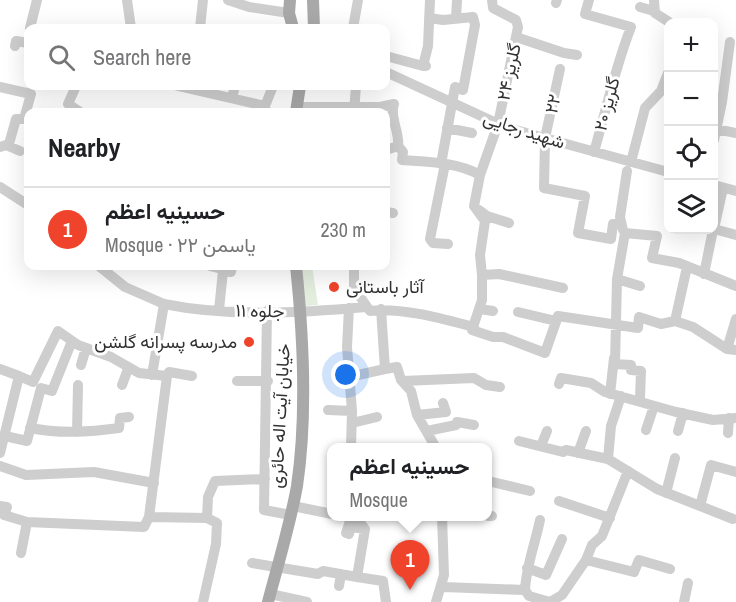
<!DOCTYPE html>
<meta charset="utf-8">
<style>
:root{--surface:#fff;--page:#f6f6f6;--text:#202124;--muted:#757577;--line:#e0e0e0;--accent:#f0432b}
body{margin:0;font-family:"Archivo Narrow",Vazirmatn,sans-serif;background:var(--page);color:var(--text)}
.controls{position:absolute;right:18px;top:18px;display:grid;overflow:hidden;border-radius:12px;box-shadow:0 6px 24px #0002}
.controls button{width:54px;height:54px;display:grid;place-items:center;padding:0;border:0;border-bottom:2px solid var(--line);background:var(--surface);color:var(--text);font:30px sans-serif}
.you{position:absolute;left:346px;top:375px;width:21px;height:21px;margin:-15px;border:4px solid #fff;border-radius:50%;background:#1a73e8;box-shadow:0 0 0 9px #1a73e833}
.badge{display:grid;place-items:center;width:39px;height:39px;border-radius:50%;background:var(--accent);color:#fff;font-size:20px;font-weight:700}
.pin{position:absolute;translate:-50% -50px;filter:drop-shadow(0 2px 3px #0008)}
.pin::after{content:'';position:absolute;top:32px;width:21px;height:18px;background:inherit;clip-path:polygon(0 0,100% 0,50% 100%)}
.popup{position:absolute;left:327px;top:443px;width:165px;height:78px;box-sizing:border-box;display:grid;place-content:center;border-radius:12px;background:var(--surface);filter:drop-shadow(0 2px 4px #0005);font-size:20px;white-space:nowrap;color:var(--muted)}
.popup b{font-size:22px;color:var(--text)}
.popup::after{content:'';position:absolute;left:50%;top:100%;margin-left:-12px;border:12px solid transparent;border-top-color:var(--surface)}
.list{margin:0;padding:0;list-style:none}
h2{display:flex;justify-content:space-between;align-items:center;height:78px;margin:0;padding:0 24px;font-size:26px}
h2 small{font-size:20px;font-weight:400;color:var(--muted)}
.list li{display:grid;grid-template-columns:39px 1fr auto;gap:18px;align-items:center;box-sizing:border-box;height:84px;padding:0 24px;border-top:2px solid var(--line)}
.list b{display:block;font-size:22px;white-space:nowrap}
.list p{margin:0;font-size:20px;white-space:nowrap;color:var(--muted)}
.list em{font-size:20px;font-style:normal;color:var(--muted)}
.icon{flex:none;width:33px;height:33px;fill:none;stroke:currentColor;stroke-width:2;stroke-linecap:round;stroke-linejoin:round}
.map{position:relative;flex:none;width:736px;height:602px;overflow:hidden}
.search{position:absolute;background:var(--surface);box-shadow:0 6px 24px #0002;left:24px;top:24px;width:366px;height:66px;display:flex;align-items:center;gap:15px;box-sizing:border-box;padding:0 21px;border-radius:12px;color:var(--muted);font-size:22px}
.panel{position:absolute;background:var(--surface);box-shadow:0 6px 24px #0002;left:24px;top:108px;width:366px;height:162px;border-radius:12px}
.map>svg:first-child{display:block}
</style>
<div class="map">
<svg width="736" height="602" viewBox="0 0 736 602">
<rect width="100%" height="100%" fill="#fff"/>
<path fill="#e4eedf" d="M301,266H312L318,305L305,306Z"/>
<g fill="none" stroke-linecap="round" stroke-linejoin="round">
<path stroke="#cecece" stroke-width="10" d="M127,0L131,28
M228,0L249,7L289,13
M492,0L493,8L516,20L518,27L498,124L480,175L474,206L485,221L480,255L482,275L499,274L563,288
M589,0L585,14L631,27C615,68 606,110 594,152
M654,0L655,13L669,22
M556,3L557,0
M640,7L654,11
M429,18L443,20L473,17L475,25L463,90L455,87L441,164
M456,18L457,0
M30,28L37,0
M200,28L203,0
M353,28L358,0
M516,37L564,53L577,55
M15,46L16,41L28,43
M386,56L423,66
M426,66H423L428,46L430,0
M560,69L545,138L544,188L585,196L578,233L611,239L613,224H620
M386,72L505,127L668,172
M76,86L68,104L80,112
M178,86L265,106
M0,87L31,94L24,119H16L9,144L0,147
M232,98L235,86
M297,107H380L394,104C389,117 400,132 398,146L403,152L402,160C428,162 457,162 480,175
M266,112L265,106L273,86
M354,112L356,86
M447,128L472,133
M716,129L736,133
M714,140L722,102L730,42
M6,145L20,151
M386,150L398,146
M631,162L645,108L661,91L668,73
M445,164L430,239L433,243L448,244
M714,185L736,191
M0,187L28,205
M479,210L487,216L509,223
M386,212L393,213
M714,229L723,188
M714,229L736,235
M623,230L620,217L627,171
M99,266L125,287L164,304
M210,266L230,271
M354,266V288L370,311C401,307 443,319 474,327
M704,274L713,230
M482,275V300L472,330L493,337H503L545,353L558,316L638,328L639,317L661,324L675,321L693,327L727,349L736,350
M617,279L640,286
M349,308L347,347L352,411L351,448
M480,309L493,311
M219,310L223,271L231,272L232,266
M267,311L264,510L291,515
M518,312L556,321
M675,321L687,267
M727,349L736,319
M81,365L86,348
M0,369L19,376
M385,369L397,367L401,380L411,391L417,415L436,448
M152,375L164,304C228,317 300,313 366,307
M167,376L149,517L207,518L208,497L215,481L265,479
M349,377L385,369L381,309
M237,381H268
M403,381L474,378L486,385L500,387
M559,384L561,378L591,383L605,392L676,412L713,420L736,418
M122,385L128,369
M610,394L614,358
M621,396L611,426L608,459L657,489L733,519
M640,398L641,371L631,370V365L615,364L617,279L625,233L657,236L652,258L679,263L736,286
M328,410L352,411
M417,415L446,412L443,403
M352,423L377,417
M30,428C61,434 89,432 119,428L120,418L129,417
M646,430L654,406
M427,431L456,425L457,422L474,425
M678,431L683,413
M77,432L78,385
M728,433L729,418
M5,436L27,441L41,388L52,391L72,341
M519,441L563,452L566,450L608,459
M541,446L547,431
M0,453L19,376L33,382L58,331L78,345L111,357L139,373L167,376L169,372L192,376
M578,453L586,431
M0,466L26,475L94,472L154,483
M488,481L530,491
M666,493L675,458
M559,501L610,518
M0,506L7,507L4,515L27,522
M293,506L332,514
M700,506L711,465L736,472
M488,516H492
M351,518L346,533L349,534L351,527L365,529
M21,553L27,522L144,527L149,517
M586,560L634,572L639,560L670,569
M252,563L318,574L323,571L357,577L365,529L358,520
M527,568L546,575L562,539
M357,577L383,581L386,602
M339,586L341,574
M443,587L525,590L529,596L550,602L562,595L586,560L592,545L602,536L628,471
M525,590C526,567 535,544 540,520
M270,594L307,602
M203,602L216,544L217,523L207,518
M436,602L444,575L442,516
M684,602L688,583"/>
<path stroke="#a9a9a9" stroke-width="12" d="M290,0L289,13L293,28
M313,0L314,28
M296,112L300,86
M268,602C278,564 290,525 297,486C307,419 303,333 296,266"/>
</g>
<g fill="#f0432b" stroke="#fff" stroke-width="2">
<circle cx="334" cy="287" r="6"/>
<circle cx="249" cy="342" r="6"/>
</g>
<g text-anchor="middle" stroke-width="6" stroke-linejoin="round" paint-order="stroke">
<g font-size="18" fill="#313131" stroke="#fff">
<text transform="translate(509 72) rotate(-78)" y="6">گلریز ۲۴</text>
<text transform="translate(553 104) rotate(-77)" y="6">۲۲</text>
<text transform="translate(607 104) rotate(-75)" y="6">گلریز ۲۰</text>
<text transform="translate(524 130) rotate(18)" y="6">شهید رجایی</text>
<text transform="translate(260 311) rotate(1)" y="6">جلوه ۱۱</text>
<text transform="translate(280 416) rotate(-87)" y="6">خیابان آیت اله حائری</text>
</g>
<g font-size="18" fill="#313131" stroke="#fff" text-anchor="start">
<text x="346" y="293">آثار باستانی</text>
<text x="237" y="348" text-anchor="end">مدرسه پسرانه گلشن</text>
</g>
</g>
</svg>
<div class="controls">
<button>+</button>
<button>−</button>
<button><svg class="icon" aria-label="locate" viewBox="0 0 24 24"><circle cx="12" cy="12" r="6"/><path d="M12 2v4M12 18v4M2 12h4M18 12h4"/></svg></button>
<button><svg class="icon" aria-label="layers" viewBox="0 0 24 24"><path d="M12 4l9 5-9 5-9-5zM3 14l9 5 9-5"/></svg></button>
</div>
<div class="you"></div>
<div class="pin badge" style="left:410px;top:590px">1</div>
<div class="popup"><b>حسینیه اعظم</b>Mosque</div>
<div class="search"><svg class="icon" aria-label="search" viewBox="0 0 24 24"><circle cx="10" cy="10" r="6"/><path d="M15 15l6 6"/></svg>Search here</div>
<section class="panel">
<h2>Nearby<small></small></h2>
<ul class="list">
<li><span class="badge">1</span><div><b>حسینیه اعظم</b><p>Mosque · یاسمن ۲۲</p></div><em>230 m</em></li>
</ul>
</section>
</div>
